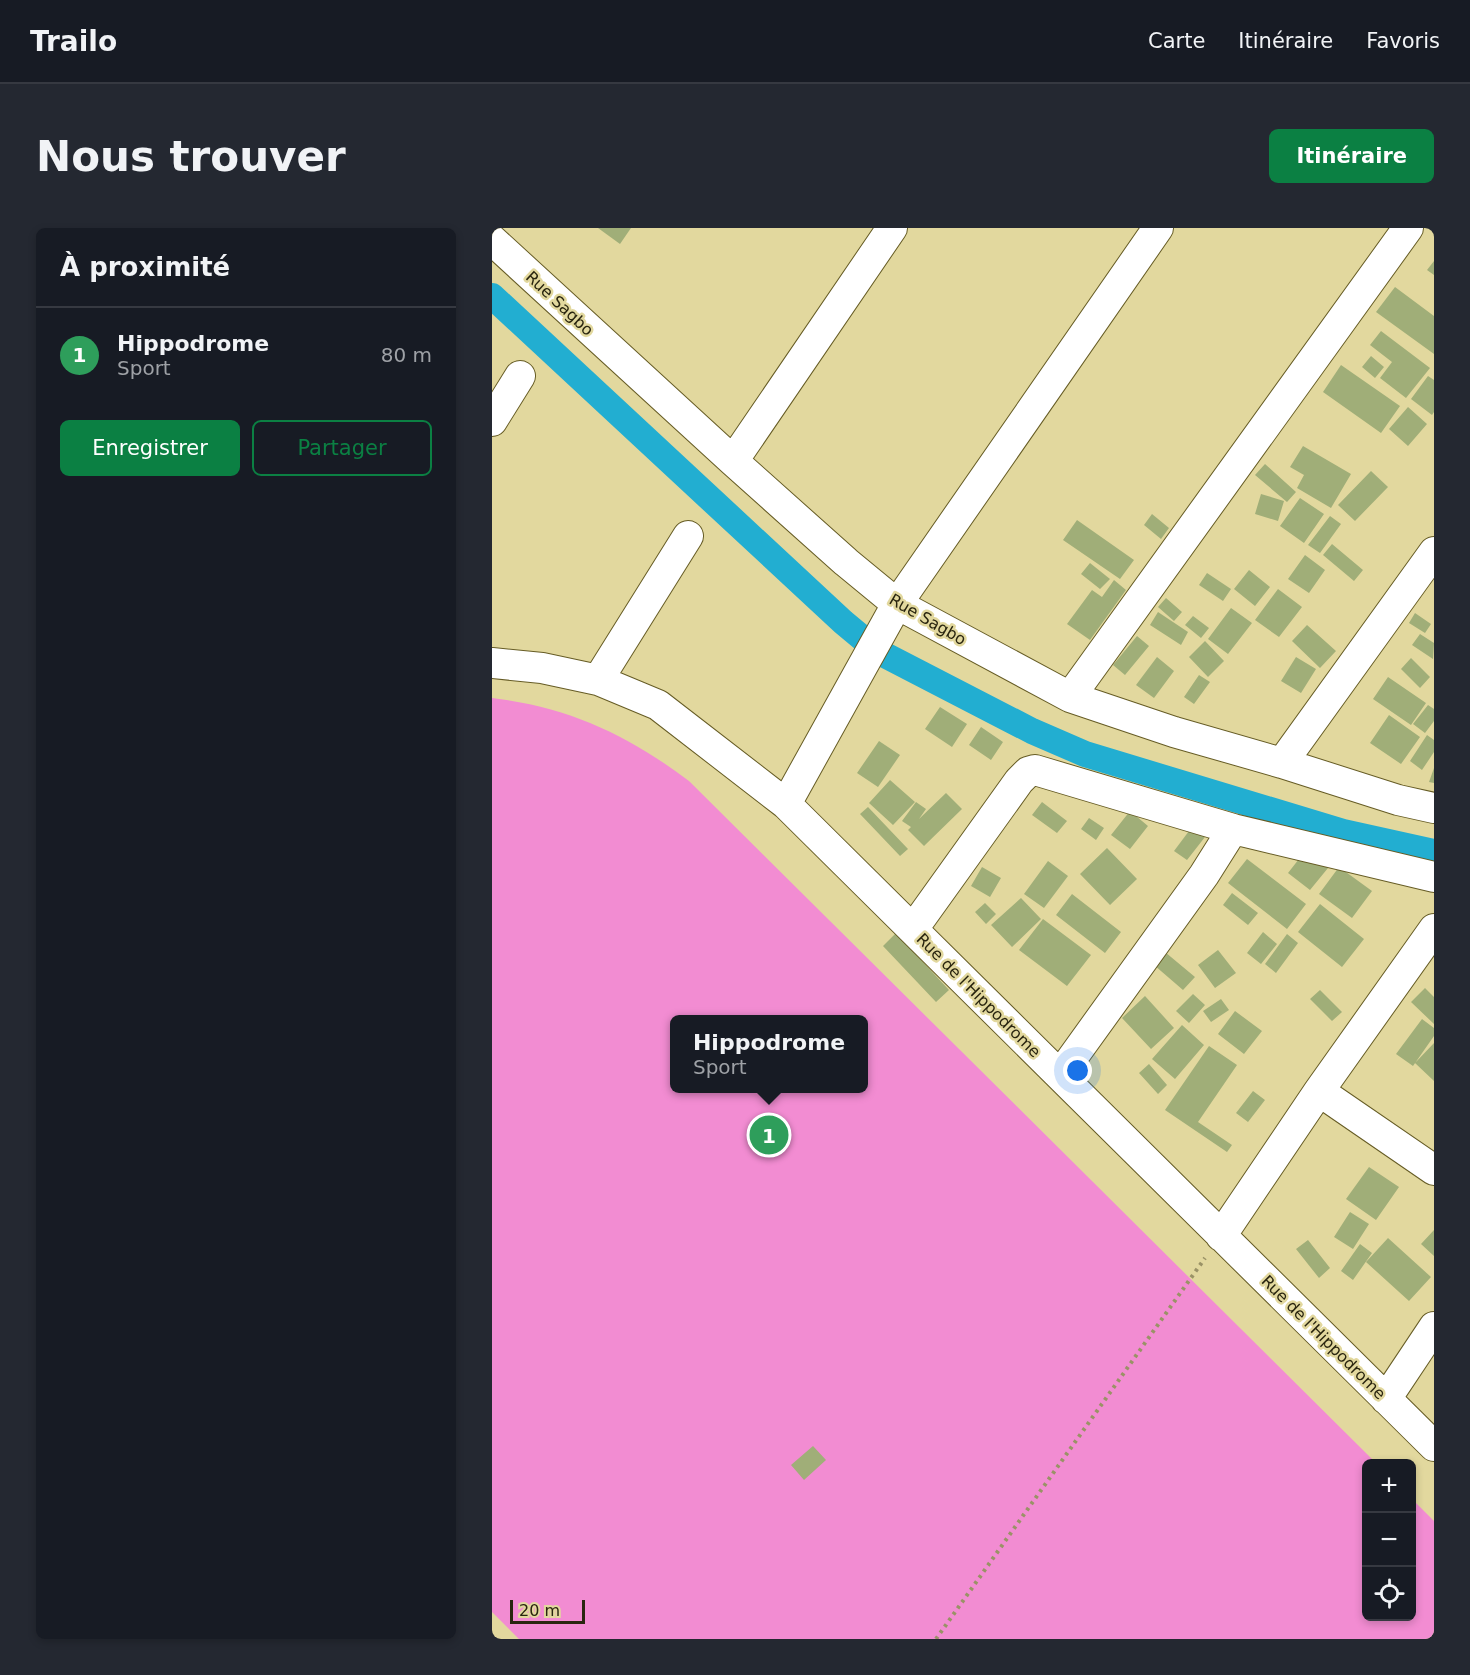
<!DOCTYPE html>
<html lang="fr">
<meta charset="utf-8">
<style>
:root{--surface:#171b24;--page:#242831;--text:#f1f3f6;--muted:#9ea1a6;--line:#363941;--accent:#0b8043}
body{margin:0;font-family:"DejaVu Sans",sans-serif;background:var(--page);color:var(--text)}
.controls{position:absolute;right:18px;bottom:18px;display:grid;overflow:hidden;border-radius:9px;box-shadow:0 3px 9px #0003}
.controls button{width:54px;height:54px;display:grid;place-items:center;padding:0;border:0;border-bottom:2px solid var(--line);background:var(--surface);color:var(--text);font:30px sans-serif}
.scale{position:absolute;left:18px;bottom:15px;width:75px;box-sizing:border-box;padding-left:6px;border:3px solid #29250f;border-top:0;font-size:16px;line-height:21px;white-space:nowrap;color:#29250f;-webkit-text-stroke:4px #e2d89e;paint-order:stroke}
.you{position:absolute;left:586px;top:843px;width:21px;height:21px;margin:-15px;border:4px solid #fff;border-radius:50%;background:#1a73e8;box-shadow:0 0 0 9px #1a73e833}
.badge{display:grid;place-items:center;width:39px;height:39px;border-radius:50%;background:var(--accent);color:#fff;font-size:20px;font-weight:700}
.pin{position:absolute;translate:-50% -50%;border:3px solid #fff;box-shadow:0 2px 6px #0006}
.popup{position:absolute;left:178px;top:787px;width:198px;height:78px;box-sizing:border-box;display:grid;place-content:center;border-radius:9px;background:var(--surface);filter:drop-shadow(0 2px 4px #0005);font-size:20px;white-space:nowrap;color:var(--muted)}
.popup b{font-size:22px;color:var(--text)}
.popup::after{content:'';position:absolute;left:50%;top:100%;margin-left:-12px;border:12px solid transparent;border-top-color:var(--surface)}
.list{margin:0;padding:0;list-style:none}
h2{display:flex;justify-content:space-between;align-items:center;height:78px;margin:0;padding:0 24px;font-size:26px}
h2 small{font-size:20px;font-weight:400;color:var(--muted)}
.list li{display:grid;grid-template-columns:39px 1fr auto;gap:18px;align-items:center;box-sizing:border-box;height:96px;padding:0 24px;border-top:2px solid var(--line)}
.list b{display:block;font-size:22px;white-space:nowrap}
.list p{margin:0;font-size:20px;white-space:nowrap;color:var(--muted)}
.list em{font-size:20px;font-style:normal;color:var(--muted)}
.actions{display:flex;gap:12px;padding:18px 24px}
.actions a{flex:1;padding:14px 0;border:2px solid var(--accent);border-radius:9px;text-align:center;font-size:21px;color:var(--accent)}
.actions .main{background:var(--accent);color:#fff}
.icon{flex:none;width:33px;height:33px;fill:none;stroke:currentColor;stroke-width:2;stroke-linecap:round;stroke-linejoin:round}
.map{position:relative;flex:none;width:942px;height:1411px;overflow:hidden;border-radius:9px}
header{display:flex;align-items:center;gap:36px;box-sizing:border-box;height:84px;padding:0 30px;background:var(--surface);border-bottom:2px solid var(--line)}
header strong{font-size:28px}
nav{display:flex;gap:33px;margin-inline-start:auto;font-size:21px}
.intro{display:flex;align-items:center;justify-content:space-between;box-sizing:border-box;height:144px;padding:0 36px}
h1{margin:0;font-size:42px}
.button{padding:15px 27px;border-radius:9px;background:var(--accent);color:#fff;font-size:21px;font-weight:700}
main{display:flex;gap:36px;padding:0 36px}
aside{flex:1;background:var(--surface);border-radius:9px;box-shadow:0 3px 9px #0003}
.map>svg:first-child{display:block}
</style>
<header>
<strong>Trailo</strong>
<nav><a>Carte</a><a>Itinéraire</a><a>Favoris</a></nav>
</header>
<div class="intro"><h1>Nous trouver</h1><a class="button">Itinéraire</a></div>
<main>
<aside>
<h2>À proximité<small></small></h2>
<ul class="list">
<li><span class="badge" style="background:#2e9e5b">1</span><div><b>Hippodrome</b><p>Sport</p></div><em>80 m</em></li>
</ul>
<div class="actions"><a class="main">Enregistrer</a><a>Partager</a></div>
</aside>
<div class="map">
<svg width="942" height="1411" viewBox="0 0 942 1411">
<rect width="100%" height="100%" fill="#e2d89e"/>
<path fill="#f28cd2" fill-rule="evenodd" d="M0,470C77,479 136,507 197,553L884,1235L874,1236V1388H920V1271L942,1293V1411H27L0,1384ZM182,792H372V860H182Z"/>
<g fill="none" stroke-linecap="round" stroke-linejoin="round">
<path stroke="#22aed1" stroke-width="26" d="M0,68L351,394L387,424L540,503L593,526L851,604L942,624"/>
</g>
<path fill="#a0ae78" d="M106,0H139L128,16Z
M942,33V47L935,42Z
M903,59L942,88V126L884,84Z
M889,103L938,140L914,170L888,150L900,134L878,117Z
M879,128L892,139L883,150L870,139Z
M849,137L908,178L889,205L831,164Z
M936,148L942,152V184L940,187L919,171Z
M916,179L935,196L916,218L897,201Z
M811,218L859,246L839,280L805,260L812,247L798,239Z
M773,236L804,264L795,274L763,247Z
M879,243L896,259L863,293L846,277Z
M769,266L792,273L786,293L763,286Z
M808,270L832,286L812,315L788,298Z
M660,286L677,300L669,311L652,297Z
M838,288L849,296L828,325L816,317Z
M585,292L642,332L628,351L571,312Z
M840,316L871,342L862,353L831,327Z
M813,327L833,342L817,365L796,351Z
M598,335L618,351L608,361L589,346Z
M757,342L778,359L763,378L742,361Z
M715,345L739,361L731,373L707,357Z
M622,352L634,362L598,412L575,396L600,362L610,369Z
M786,361L810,379L787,409L763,392Z
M674,370L690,384L682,393L666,379Z
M739,380L760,395L736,426L716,411Z
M666,384L696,404L689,417L658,397Z
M923,385L939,396L933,405L917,395Z
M701,388L717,400L709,410L693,397Z
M815,397L844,423L828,440L800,413Z
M928,406L942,415L941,431L920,417Z
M645,408L657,418L633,447L621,437Z
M713,413L732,433L716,449L697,429Z
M665,429L682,443L662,470L644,457Z
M804,429L824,441L809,465L789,453Z
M919,430L938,449L928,460L909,441Z
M707,447L718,454L702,476L692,469Z
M896,449L934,475L919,497L881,471Z
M936,477L942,481V493L933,505L921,496Z
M448,479L475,496L460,519L433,501Z
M897,487L928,509L909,536L878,515Z
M489,499L511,514L499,532L477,517Z
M935,507L942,512V524L930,542L918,533Z
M387,513L408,527L386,559L365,545Z
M942,540V555L937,554Z
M398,552L423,574L401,597L377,575Z
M454,565L470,581L432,618L416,602L419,599L410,593L424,574L434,581L427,591Z
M550,574L575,593L565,605L540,587Z
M376,579L416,621L408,628L368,586Z
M638,583L656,598L638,621L619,607Z
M597,590L612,600L604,612L589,601Z
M700,599L713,609L695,632L682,623Z
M615,620L645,651L618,677L588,646Z
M814,622L836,640L818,662L796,645Z
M755,631L814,676L795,701L736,655Z
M556,633L576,648L552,680L532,666Z
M490,639L509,650L498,669L479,658Z
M847,639L880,663L860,690L827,666Z
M740,665L766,685L756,697L731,677Z
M580,666L629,704L613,725L564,687Z
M529,670L549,691L520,719L499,697Z
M493,675L504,686L494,696L483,684Z
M828,676L872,711L850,739L806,704Z
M551,691L599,727L575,758L527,722Z
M771,704L785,716L769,736L755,725Z
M404,705L457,762L444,774L391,718Z
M795,706L806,715L784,745L773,736Z
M726,722L744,745L723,760L706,737Z
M673,724L703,749L691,762L662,737Z
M933,760L942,769V796L919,774Z
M828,762L850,784L840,793L818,771Z
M701,766L713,777L697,795L684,783Z
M653,768L682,800L659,821L630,790Z
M729,771L737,782L719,794L711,783Z
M743,783L770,803L752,826L726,806Z
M930,791L942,800V808L921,838L904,826Z
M690,797L712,817L683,851L660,831Z
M942,815V853L923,835Z
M717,818L745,837L706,894L740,917L735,924L673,882Z
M657,836L675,857L666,866L647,845Z
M761,863L773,872L756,894L744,885Z
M877,939L907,959L884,992L854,971Z
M858,984L877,996L861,1021L842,1009Z
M942,1002V1028L929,1016Z
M896,1010L939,1049L917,1073L874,1034Z
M816,1012L838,1040L827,1050L804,1021Z
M868,1016L880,1025L861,1052L849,1043Z
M321,1218L334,1232L312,1252L299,1237Z"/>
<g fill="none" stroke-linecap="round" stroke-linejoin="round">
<defs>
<path id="minor" d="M0,12L241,233L354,334L405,376L578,469L682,504L790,535L906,572L942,580
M0,193L28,148
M241,233L400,0
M0,435L50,440L106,452L166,477L294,576L942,1218
M106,452L196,308
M578,469L916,0
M790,535L942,324
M294,576L405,376L666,0
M421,701L527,553L536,544L543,542L741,601
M568,847L712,647L741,601L942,649
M827,863L942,942
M729,1008L827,863L942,701
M894,1171L942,1099"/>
</defs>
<use href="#minor" stroke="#665c25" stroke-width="32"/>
<path stroke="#9a9266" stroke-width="4" stroke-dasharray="3 4.5" stroke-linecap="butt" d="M444,1411L713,1030"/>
<use href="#minor" stroke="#fff" stroke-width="30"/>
</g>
<g text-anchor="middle" stroke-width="5" stroke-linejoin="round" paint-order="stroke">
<g font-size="16" fill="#29250f" stroke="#e2d89e">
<text transform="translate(68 75) rotate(43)" y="6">Rue Sagbo</text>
<text transform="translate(436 391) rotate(30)" y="6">Rue Sagbo</text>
<text transform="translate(487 767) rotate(45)" y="6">Rue de l'Hippodrome</text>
<text transform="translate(832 1109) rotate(45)" y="6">Rue de l'Hippodrome</text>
</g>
</g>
</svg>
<div class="controls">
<button>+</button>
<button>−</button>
<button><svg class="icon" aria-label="locate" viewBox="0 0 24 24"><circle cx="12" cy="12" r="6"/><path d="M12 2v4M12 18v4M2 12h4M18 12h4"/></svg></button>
</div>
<div class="scale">20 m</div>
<div class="you"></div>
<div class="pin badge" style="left:277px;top:907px;background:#2e9e5b">1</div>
<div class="popup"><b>Hippodrome</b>Sport</div>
</div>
</main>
